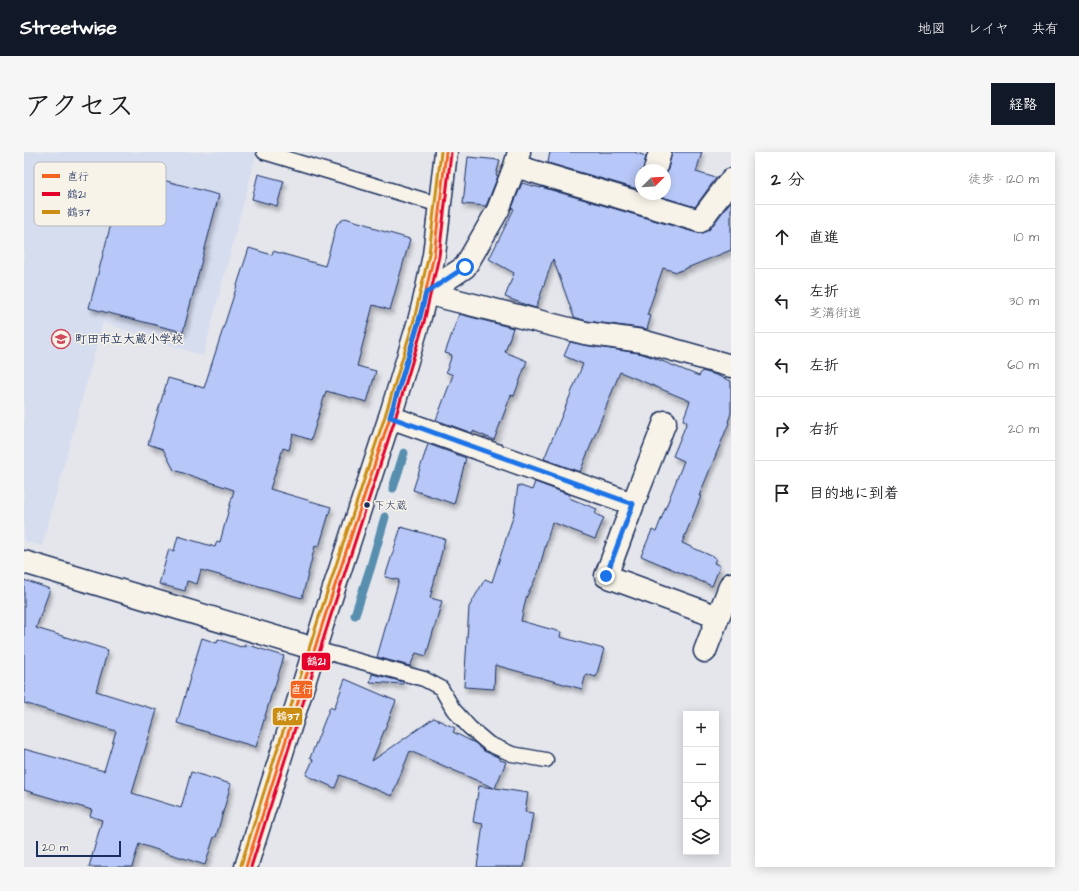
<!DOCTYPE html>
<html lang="ja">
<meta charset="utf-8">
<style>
:root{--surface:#fff;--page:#f6f6f6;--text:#202124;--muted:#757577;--line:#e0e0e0;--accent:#111827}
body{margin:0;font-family:"Architects Daughter","Klee One",sans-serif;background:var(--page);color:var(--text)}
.controls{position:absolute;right:12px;bottom:12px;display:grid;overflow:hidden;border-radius:0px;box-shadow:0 2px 10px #0003}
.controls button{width:36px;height:36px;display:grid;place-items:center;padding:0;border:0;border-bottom:1px solid var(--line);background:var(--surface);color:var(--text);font:20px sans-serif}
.compass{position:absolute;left:611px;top:12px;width:36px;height:36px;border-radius:50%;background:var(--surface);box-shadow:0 2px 10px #0003;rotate:66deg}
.scale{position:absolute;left:12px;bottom:10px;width:85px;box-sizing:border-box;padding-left:4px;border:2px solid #1b2f5e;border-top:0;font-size:11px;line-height:14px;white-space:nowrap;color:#1b2f5e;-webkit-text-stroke:3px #f7f3e8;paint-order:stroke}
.stop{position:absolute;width:12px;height:12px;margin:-9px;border:3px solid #1a73e8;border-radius:50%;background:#fff}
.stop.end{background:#1a73e8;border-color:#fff;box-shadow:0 1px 4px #0008}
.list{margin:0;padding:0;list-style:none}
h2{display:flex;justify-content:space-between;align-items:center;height:52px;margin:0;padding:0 16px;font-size:17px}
h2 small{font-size:13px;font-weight:400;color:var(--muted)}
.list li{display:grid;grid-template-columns:26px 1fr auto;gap:12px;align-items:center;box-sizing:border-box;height:64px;padding:0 16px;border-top:1px solid var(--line)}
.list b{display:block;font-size:15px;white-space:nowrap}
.list p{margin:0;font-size:13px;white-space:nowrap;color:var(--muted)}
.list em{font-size:13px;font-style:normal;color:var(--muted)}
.icon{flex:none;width:22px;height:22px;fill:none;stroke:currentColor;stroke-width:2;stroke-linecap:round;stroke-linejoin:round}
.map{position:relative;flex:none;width:707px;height:715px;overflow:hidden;border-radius:0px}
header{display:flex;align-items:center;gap:24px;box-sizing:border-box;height:56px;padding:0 20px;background:var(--accent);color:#fff}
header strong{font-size:19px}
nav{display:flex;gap:22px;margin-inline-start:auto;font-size:14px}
.intro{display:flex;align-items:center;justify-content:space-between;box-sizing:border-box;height:96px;padding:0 24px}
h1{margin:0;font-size:28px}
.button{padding:10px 18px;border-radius:0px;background:var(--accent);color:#fff;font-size:14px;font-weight:700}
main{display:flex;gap:24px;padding:0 24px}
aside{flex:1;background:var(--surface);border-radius:0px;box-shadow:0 2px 10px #0003}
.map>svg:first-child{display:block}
</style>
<header>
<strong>Streetwise</strong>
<nav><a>地図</a><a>レイヤ</a><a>共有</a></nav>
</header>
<div class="intro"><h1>アクセス</h1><a class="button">経路</a></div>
<main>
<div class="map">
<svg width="707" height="715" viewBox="0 0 707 715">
<defs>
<filter id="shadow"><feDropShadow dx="2.5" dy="4.5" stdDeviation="2" flood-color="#0004"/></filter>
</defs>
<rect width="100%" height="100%" fill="#e4e6ec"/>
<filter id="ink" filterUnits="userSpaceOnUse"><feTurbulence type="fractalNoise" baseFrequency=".025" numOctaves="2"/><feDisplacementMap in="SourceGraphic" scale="8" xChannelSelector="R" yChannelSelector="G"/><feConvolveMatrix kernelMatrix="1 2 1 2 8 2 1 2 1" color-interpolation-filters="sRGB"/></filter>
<g filter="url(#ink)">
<path fill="#d6ddef" d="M0,0H233L179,204L79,170L18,394L0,389Z"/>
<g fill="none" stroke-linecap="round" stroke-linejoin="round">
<path stroke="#598eae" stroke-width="9" d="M369,336L380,301
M331,463L347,414L361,365"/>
</g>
<path fill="#b7c7f7" stroke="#1b2f5e" filter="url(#shadow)" d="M526,0H610L622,4L619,18H617V38L524,11Z
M648,0H678L672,20L692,26L671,55L629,42H641V25L643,21Z
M444,5L476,8L472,23L474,24L462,54L439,52Z
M101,18L195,43L159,180L65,156Z
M234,22L260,29L253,54L228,47Z
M498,31L517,36V35L673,81H679L686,77L707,49V98L653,120L639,116L623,163L627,164L623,177L563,169L550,165L529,107L512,156L505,154L481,145L490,121L465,107L490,57L488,56Z
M321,66L348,74V76L386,87L366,158L349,153L333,214L352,219L343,250L302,239L287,288L269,282L265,298L259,296L246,337L307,355L295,395L291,394L278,446L177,418L173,432L163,429L161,439L135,432L145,397L150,399L154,384L191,395L193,389L196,390L210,338L150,318L139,297L124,292L144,226L180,236L225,96L248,103L249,99L301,114L313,72Z
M435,162L489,176L481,200L503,209L490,244L487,243L470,288L449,279L448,281L412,268L429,223L422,220L428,203L421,201Z
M546,190L559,193L615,201L628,205L675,224L678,219L689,222L707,229V261L704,270L705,271L675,344H677L658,391L692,406L690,411L696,414L688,434L617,404L628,378L632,380L660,309L649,304L663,270L659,268L666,249L596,220L556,320L520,307L559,212L540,204Z
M404,292L442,306L430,352L389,338Z
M511,330L546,343L545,346L573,357L571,362L580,366L571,387L528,370L514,421L502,446L497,469L537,480L536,485L580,497L572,525L562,522L558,537L471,513L470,537L440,535L445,455L461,427L468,430L490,362L494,333L508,338Z
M377,375L421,387L406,446L418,449L402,504L392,501L386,514L353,505L375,428L361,425Z
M0,428L26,437L12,476L84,498L72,539L133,558L108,641L157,656L167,620L207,632L192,685H190L181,713L115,692L108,715H65L78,668L66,664L68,658L0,638V597L80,619L92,579L0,551Z
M178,486L193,491L194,487L217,495L218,494L221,495V492L260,504L250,537H249L232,595L153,571L170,512Z
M348,522L380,530L379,532L346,530Z
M321,527L372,549L348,609L410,566L431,576L429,580L451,591L460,599L476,606V608L482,610L471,636L504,641L501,660L509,661L500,715H453L459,672L449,670L455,634L470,636L386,599L368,644L316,623L311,636L282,623L289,608L286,606L306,555L310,557Z"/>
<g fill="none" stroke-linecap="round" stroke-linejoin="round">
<defs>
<path id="service" d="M240,0L416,53
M291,497L400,527L417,536L429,557L445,575L465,592L488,602L522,608"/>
<path id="minor" d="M491,14L676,69L707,28
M631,18L636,0
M402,141L561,181L618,189L707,214
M402,141L441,115L474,58L491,14L495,0
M366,265L609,352L641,270
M609,352L582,424L694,465L707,432
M0,410L291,497
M681,499L694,465"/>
<path id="primary" d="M222,715L301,464L366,265L395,169L402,141L410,103L422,0"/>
</defs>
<use href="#service" stroke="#1b2f5e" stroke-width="17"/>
<use href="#minor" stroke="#1b2f5e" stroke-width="25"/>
<use href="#primary" stroke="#1b2f5e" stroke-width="25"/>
<use href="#service" stroke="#f7f3e8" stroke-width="14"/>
<use href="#minor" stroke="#f7f3e8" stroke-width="22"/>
<use href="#primary" stroke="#f7f3e8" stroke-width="22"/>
<defs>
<path id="bus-1" d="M222,715L301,464L366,265L395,169L410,103L422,0"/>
<path id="bus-2" d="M227,715L306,466L371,267L400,170L415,104L427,1"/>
<path id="bus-3" d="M217,713L296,462L361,264L390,168L405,102L417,0"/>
</defs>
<use href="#bus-1" stroke="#f7f3e8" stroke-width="6"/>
<use href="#bus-2" stroke="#f7f3e8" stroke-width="6"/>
<use href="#bus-3" stroke="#f7f3e8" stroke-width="6"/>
<use href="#bus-1" stroke="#f26522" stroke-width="3"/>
<use href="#bus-2" stroke="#e4002b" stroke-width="3"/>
<use href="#bus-3" stroke="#cb8e13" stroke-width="3"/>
</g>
</g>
<g fill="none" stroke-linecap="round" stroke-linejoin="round" filter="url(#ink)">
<path stroke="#1a73e8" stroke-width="5" d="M441,115L402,141L395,169L366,265L609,352L582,424"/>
</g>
<defs>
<symbol id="school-ring" viewBox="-11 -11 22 22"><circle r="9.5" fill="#f7f3e8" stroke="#d1495b" stroke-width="1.5"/><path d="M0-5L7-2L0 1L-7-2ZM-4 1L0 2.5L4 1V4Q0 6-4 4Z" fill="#d1495b"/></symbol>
</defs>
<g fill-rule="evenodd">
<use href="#school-ring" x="26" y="176" width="22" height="22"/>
</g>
<circle fill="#1b2f5e" stroke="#f7f3e8" stroke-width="1.5" cx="343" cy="353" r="3.5"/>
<g text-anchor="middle" stroke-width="3" stroke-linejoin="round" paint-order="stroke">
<g font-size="11" fill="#1b2f5e" stroke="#f7f3e8" text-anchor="start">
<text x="350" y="357">下大蔵</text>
</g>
<g font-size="12" font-weight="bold" fill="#1b2f5e" stroke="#f7f3e8" text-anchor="start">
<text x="51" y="191">町田市立大蔵小学校</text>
</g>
</g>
<rect x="10" y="10" width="132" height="64" rx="6" fill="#f7f3e8" stroke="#b5b8bf" stroke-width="1"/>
<rect x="18" y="22" width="18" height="4" fill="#f26522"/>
<rect x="18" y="40" width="18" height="4" fill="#e4002b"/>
<rect x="18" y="58" width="18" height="4" fill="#cb8e13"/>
<g font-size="11" fill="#1b2f5e">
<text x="43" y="28">直行</text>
<text x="43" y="46">鶴21</text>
<text x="43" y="64">鶴37</text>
</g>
<g stroke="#f7f3e8" stroke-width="1.5">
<rect x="277" y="500" width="30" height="19" rx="4" fill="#e4002b"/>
<rect x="266" y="528" width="23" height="19" rx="4" fill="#f26522"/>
<rect x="248" y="555" width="31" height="19" rx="4" fill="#cb8e13"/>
</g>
<g font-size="11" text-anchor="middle" font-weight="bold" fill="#fff">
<text x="292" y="513">鶴21</text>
<text x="278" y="541">直行</text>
<text x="264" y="568">鶴37</text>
</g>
</svg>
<div class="controls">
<button>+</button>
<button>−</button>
<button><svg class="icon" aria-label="locate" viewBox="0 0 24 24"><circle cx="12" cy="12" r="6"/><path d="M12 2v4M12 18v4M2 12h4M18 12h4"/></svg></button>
<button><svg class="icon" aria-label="layers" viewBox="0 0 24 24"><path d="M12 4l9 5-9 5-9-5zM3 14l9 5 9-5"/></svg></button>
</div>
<svg class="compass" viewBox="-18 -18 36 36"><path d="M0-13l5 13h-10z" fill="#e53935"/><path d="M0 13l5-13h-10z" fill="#757577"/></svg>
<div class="scale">20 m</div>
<div class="stop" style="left:441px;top:115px"></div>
<div class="stop end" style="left:582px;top:424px"></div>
</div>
<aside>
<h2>2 分<small>徒歩 · 120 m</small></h2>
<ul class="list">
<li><svg class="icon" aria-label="ahead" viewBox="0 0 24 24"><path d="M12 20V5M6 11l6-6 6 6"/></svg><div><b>直進</b></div><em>10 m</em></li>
<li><svg class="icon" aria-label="left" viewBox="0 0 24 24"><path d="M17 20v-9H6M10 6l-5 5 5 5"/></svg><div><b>左折</b><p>芝溝街道</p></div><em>30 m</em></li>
<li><svg class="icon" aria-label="left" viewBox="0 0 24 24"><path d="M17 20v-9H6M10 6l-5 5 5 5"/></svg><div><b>左折</b></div><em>60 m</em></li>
<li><svg class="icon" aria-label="right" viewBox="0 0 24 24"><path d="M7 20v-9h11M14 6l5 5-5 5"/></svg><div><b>右折</b></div><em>20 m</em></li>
<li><svg class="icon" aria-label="arrive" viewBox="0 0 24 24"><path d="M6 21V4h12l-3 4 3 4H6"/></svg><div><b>目的地に到着</b></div></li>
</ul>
</aside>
</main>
